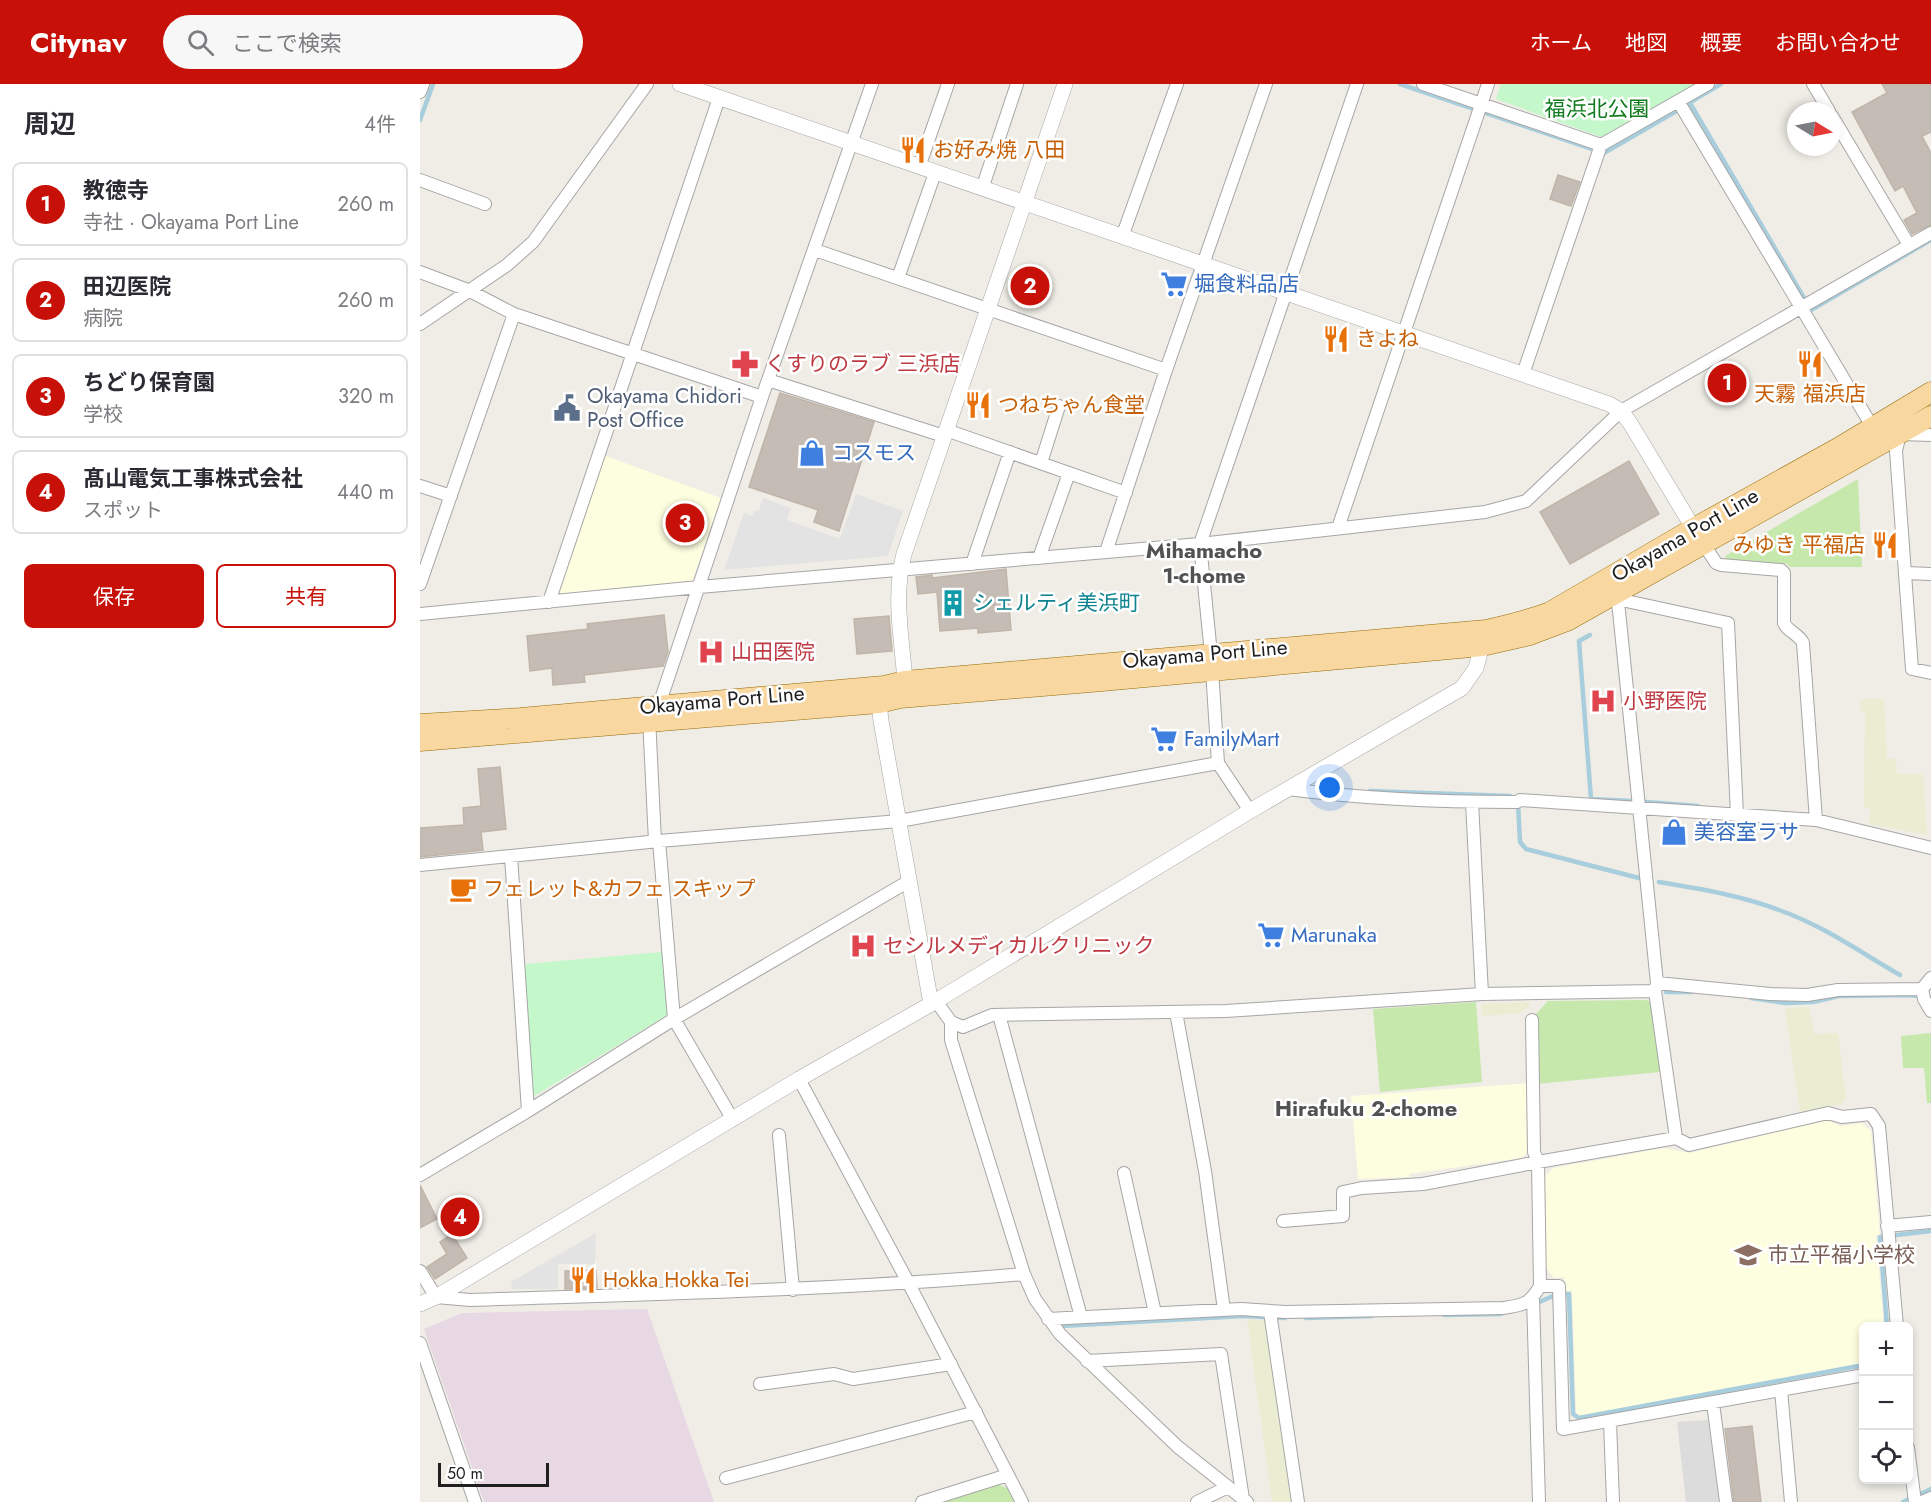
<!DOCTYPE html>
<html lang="ja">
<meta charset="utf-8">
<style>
:root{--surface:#fff;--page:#f7f7f7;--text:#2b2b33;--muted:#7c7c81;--line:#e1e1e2;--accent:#c71007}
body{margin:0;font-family:Jost,"Noto Sans JP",sans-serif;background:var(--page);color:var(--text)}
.controls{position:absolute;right:18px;bottom:18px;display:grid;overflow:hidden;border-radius:9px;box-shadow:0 3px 9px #0003}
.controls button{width:54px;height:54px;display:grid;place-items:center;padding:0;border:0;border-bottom:2px solid var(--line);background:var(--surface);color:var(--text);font:30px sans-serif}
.compass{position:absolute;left:1367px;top:18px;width:54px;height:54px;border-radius:50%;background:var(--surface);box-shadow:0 3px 9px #0003;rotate:100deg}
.scale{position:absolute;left:18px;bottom:15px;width:111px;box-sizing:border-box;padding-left:6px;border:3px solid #1f1f1f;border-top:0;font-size:16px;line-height:21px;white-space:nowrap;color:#1f1f1f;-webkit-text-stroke:4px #fff;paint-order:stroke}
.you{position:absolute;left:910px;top:704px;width:21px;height:21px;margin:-15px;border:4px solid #fff;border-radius:50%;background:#1a73e8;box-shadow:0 0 0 9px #1a73e833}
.badge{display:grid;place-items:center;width:39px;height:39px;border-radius:50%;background:var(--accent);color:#fff;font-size:20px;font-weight:700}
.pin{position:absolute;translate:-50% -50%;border:3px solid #fff;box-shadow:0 2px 6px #0006}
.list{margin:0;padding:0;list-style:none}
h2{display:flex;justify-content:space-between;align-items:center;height:78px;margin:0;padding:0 24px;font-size:26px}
h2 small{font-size:20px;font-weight:400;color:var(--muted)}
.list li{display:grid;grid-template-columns:39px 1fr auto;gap:18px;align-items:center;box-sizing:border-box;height:84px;margin:0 12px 12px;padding:0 12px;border:2px solid var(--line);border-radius:9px}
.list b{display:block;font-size:22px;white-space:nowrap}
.list p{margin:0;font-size:20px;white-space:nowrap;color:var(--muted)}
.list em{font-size:20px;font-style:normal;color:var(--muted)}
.actions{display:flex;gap:12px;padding:18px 24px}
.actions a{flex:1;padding:14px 0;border:2px solid var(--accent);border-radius:9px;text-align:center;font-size:21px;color:var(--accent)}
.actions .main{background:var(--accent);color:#fff}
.icon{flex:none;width:33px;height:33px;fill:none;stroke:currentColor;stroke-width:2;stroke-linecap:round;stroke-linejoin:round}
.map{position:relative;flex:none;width:1511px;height:1418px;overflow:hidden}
header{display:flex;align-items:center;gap:36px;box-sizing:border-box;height:84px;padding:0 30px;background:var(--accent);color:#fff}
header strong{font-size:28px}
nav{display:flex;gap:33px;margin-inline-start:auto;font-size:21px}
.search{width:420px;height:54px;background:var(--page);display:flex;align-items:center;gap:15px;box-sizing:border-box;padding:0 21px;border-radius:33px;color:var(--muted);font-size:22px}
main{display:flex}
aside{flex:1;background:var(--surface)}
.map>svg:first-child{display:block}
</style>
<header>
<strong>Citynav</strong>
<div class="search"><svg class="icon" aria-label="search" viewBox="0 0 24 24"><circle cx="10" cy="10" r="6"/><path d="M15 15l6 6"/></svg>ここで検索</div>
<nav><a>ホーム</a><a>地図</a><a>概要</a><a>お問い合わせ</a></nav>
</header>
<main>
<aside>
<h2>周辺<small>4件</small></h2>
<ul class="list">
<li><span class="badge">1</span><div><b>教徳寺</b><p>寺社 · Okayama Port Line</p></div><em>260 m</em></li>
<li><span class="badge">2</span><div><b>田辺医院</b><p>病院</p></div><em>260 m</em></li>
<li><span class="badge">3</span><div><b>ちどり保育園</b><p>学校</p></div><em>320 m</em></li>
<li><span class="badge">4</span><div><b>髙山電気工事株式会社</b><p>スポット</p></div><em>440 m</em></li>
</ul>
<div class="actions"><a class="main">保存</a><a>共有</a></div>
</aside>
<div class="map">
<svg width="1511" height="1418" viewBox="0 0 1511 1418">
<rect width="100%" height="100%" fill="#efede6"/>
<path fill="#dddcdc" d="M1288,1336L1299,1418H1266L1257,1338Z"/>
<path fill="#e8d8e4" d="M227,1225L294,1418H64L4,1245L42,1229Z"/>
<path fill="#fdfee0" d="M183,371L301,414L272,498L138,510L136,507Z
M1108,999L1109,1067L1101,1074L989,1090V1093L938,1095L931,1012Z
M1407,1036L1421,1042L1442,1039L1451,1047L1460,1151L1456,1152L1464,1242H1444L1443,1279L1160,1332L1156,1329L1152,1207H1145L1144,1193L1134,1194L1126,1184L1125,1092L1133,1084L1244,1064L1269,1069Z"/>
<path fill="#eaedd2" d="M1441,615H1464L1467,675H1476L1477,690H1503L1507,751L1449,740L1450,725L1444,723L1445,627H1440Z
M1110,918L1108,924L1100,929L1062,932L1061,920Z
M1386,923L1390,925L1394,950L1418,949L1426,1015L1422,1020L1380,1028L1365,924Z
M827,1235L845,1237L873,1418H852Z"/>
<path fill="#c7e8ad" d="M1438,395L1442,483H1369L1368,480L1308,477L1305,472Z
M1226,916L1230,918L1232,922L1241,988L1116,1000V930L1128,917Z
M1056,918L1062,998L960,1008L953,925Z
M1511,949V1019H1507L1504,984H1483L1481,952Z
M577,1400L587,1404L594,1418H523Z"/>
<path fill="#c4f8cb" d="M1081,0H1274L1181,53L1076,15Z
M242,868L247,931L111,1014L105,880Z"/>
<path fill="#e3e3e3" d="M436,410L483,427L468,472L304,486L324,429L332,432L335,426L339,427L343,414L371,424L367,436L420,455Z
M176,1149L175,1180H138V1205H92L91,1198Z"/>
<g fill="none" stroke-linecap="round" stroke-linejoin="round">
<path stroke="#a8cddc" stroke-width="4.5" d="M980,0L1184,69L1260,25
M1270,19L1391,226L1511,156
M1267,20L1301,0
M0,36L13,0
M1170,551L1159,557L1171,715L1212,717
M950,707L1090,712
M1226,718L1278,722
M1098,719L1100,758L1106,765L1219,794
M1239,798C1279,805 1320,811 1359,826C1402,841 1440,868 1480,891
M1246,908H1272
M1331,914L1366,919L1393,918L1419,912L1490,911L1510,914
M1115,1220L1135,1211L1149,1210L1153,1330L1159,1334L1444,1281
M1024,1231L1081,1230
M886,1234L952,1232
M641,1242L823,1232L865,1234
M1467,1242L1460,1153L1511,1147
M1483,1418L1511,1405"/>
</g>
<path fill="#c4bcb5" stroke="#c1b4a8" stroke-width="1.5" d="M1462,0H1511V48L1502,52L1511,69V141L1492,150L1484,136L1497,129L1483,102L1475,107L1432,28L1467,9Z
M1138,91L1160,98L1151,122L1130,115Z
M360,309L454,338L419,447L394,438L398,426L329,403Z
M1209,377L1239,430L1150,480L1120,428Z
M586,485L591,546L558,549V544L520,547L517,508L498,510L496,493L512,491V494Z
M244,531L248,568L243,582L164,591L165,598L133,601L132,584L110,587L107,552L168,545L167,540Z
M469,532L472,567L437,570L434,535Z
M80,683L86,745L61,748L63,766L0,773V744L44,741L43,724L61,722L58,685Z
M0,1101L17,1135L0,1144Z
M32,1150L47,1174L15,1195L7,1183L27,1170L20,1158Z
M176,1186L177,1204L145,1205V1187Z
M1332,1342L1341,1418H1314L1305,1345Z"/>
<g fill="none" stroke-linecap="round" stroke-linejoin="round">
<defs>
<path id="minor" d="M1003,0L1181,61
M1393,0L1409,27
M0,8L3,0
M1258,17L1456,349
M1412,32L1489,161
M499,83L528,0
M0,96L65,120
M562,105L597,0
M702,153L757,0
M395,166L746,286
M0,188L48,206L94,230L342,313
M478,194L515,89
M0,240L87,181L113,158L227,0
M1103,290L1181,61L1288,0
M348,296L524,352
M526,346L706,409
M1511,351L1480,350L1476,367L1492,585L1511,589
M621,379L639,322
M0,402L31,412
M918,444L1068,0
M1283,459L1296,479L1301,481L1361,486L1364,489V539C1368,548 1379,550 1383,559L1396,736
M686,468L746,286L846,0
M619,474L649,389
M552,480L590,368
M1486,489L1511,490
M0,500L94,230
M1195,504L1199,527L1237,899L1235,907L1256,1054
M1197,515L1308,539L1317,731
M129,518L299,14
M0,530L279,503L780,460L1065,428L1106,417L1201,327L1511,149
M240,627L239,621L342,313L452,0
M229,633L235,758
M868,705C944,715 1020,718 1097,718L1100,716L1396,736L1511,764
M1052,718L1062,910
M830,727L798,679L791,570L780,460L937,0
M239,757L254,935L313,1036
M91,772L108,1027
M0,781L239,757L479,737L798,679
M1237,899L1350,910L1387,911L1418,906L1502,905L1511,894
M1502,905L1504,915L1511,927
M516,917L531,938L543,943L572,931L806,927L1062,910L1235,907
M756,928L785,1087L804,1226
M579,931L661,1233
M531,938V956L604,1190L615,1215L640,1250L758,1363L827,1418
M379,995L489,1200L602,1418
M359,1051L373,1206
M704,1089L735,1229
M0,1091L108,1027L254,935L489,797
M863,1137L923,1132V1108L942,1104L1003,1100L1118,1078L1114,1068L1112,936
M1467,1142L1511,1138
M0,1187L16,1213L50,1216C235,1210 419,1206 604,1190
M1120,1202H1139L1143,1345L1444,1291
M1113,1213L1119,1418
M850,1228L878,1418
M628,1235L821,1225L865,1228L1083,1224C1103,1221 1109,1221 1120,1202L1118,1078L1256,1054L1269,1061L1408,1029L1422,1033L1451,1030L1459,1042L1477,1242
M0,1259L55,1418
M667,1277L801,1270L823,1415
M340,1300L414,1290L433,1295L531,1280
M1361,1306L1371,1418
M1293,1319L1306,1418
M1190,1338L1193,1418
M1488,1364L1495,1418
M306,1394L556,1328
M502,1418L588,1391
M777,1418L808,1403
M1502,1418L1511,1414"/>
<path id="tertiary" d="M260,0L1189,320L1201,327L1210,339L1278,452
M483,605L485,597C482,556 473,511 484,470L645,0
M461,610L459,619L461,637L511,920
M0,1220L16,1213L379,995L511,920L830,727L1042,604L1056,584L1064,554"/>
<path id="primary" d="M0,640L101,634L464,602L485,597L1066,546C1088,541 1109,536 1130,528L1274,444L1418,364L1511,308
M0,657L459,619L480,614L682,597L1062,562L1110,551L1147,537L1511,332"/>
</defs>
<use href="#minor" stroke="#a6a6a6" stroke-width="14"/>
<use href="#tertiary" stroke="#a6a6a6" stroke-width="16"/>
<use href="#primary" stroke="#956c05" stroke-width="21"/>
<use href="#minor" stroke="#fff" stroke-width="12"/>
<use href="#tertiary" stroke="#fff" stroke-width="15"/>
<use href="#primary" stroke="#f9d7a1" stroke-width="20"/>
</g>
<defs>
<symbol id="restaurant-bare" viewBox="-9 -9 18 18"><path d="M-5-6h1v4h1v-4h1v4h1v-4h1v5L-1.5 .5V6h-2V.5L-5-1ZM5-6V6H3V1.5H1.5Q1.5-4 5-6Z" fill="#e8710a" stroke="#fff" stroke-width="2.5" paint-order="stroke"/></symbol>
<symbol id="supermarket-bare" viewBox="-9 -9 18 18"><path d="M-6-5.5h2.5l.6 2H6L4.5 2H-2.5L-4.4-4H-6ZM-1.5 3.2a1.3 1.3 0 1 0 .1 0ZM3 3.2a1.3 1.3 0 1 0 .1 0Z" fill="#3f7fe0" stroke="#fff" stroke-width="2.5" paint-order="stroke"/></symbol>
<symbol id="pharmacy-bare" viewBox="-9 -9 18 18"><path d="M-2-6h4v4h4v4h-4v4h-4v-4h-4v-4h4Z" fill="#e0444e" stroke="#fff" stroke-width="2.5" paint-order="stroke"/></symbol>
<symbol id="civic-bare" viewBox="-9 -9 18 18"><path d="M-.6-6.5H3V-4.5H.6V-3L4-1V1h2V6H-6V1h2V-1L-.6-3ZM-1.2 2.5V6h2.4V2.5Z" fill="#5c6f8a" stroke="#fff" stroke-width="2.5" paint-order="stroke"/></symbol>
<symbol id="shop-bare" viewBox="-9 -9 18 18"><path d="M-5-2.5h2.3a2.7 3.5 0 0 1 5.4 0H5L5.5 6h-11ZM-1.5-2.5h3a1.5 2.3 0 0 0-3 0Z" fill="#3f7fe0" stroke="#fff" stroke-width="2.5" paint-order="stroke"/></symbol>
<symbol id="building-bare" viewBox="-9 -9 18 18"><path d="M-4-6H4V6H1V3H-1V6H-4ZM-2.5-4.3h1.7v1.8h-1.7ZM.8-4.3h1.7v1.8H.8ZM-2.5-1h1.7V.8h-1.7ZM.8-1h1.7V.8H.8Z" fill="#0f9aa8" stroke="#fff" stroke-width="2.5" paint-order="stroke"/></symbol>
<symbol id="hospital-bare" viewBox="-9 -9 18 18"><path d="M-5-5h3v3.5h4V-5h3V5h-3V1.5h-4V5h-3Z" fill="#e0444e" stroke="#fff" stroke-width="2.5" paint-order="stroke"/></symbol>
<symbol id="cafe-bare" viewBox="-9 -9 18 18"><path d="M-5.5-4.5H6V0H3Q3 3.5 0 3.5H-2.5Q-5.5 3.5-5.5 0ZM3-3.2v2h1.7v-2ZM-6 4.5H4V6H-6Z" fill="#e8710a" stroke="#fff" stroke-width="2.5" paint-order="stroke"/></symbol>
<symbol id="school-bare" viewBox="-9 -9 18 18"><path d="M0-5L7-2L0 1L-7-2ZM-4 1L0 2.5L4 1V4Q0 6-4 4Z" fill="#8d6e63" stroke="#fff" stroke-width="2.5" paint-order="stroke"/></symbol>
</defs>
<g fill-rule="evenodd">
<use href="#restaurant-bare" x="474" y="47" width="38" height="38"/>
<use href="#supermarket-bare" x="735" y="181" width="38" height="38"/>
<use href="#restaurant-bare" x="897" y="236" width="38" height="38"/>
<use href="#pharmacy-bare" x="306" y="261" width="38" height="38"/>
<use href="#restaurant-bare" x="1371" y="261" width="38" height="38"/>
<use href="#restaurant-bare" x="539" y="302" width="38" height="38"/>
<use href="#civic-bare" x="128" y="305" width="38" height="38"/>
<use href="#shop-bare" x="373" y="350" width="38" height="38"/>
<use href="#restaurant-bare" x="1446" y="442" width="38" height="38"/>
<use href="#building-bare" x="514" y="500" width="38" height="38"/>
<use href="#hospital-bare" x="272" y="549" width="38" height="38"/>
<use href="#hospital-bare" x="1164" y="598" width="38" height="38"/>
<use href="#supermarket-bare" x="725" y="636" width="38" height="38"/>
<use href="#shop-bare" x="1235" y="729" width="38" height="38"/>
<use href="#cafe-bare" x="24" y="786" width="38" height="38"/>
<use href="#supermarket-bare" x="832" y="832" width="38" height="38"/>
<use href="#hospital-bare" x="424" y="843" width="38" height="38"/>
<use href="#school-bare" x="1309" y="1152" width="38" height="38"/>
<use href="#restaurant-bare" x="144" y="1177" width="38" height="38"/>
</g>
<g text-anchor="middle" stroke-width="5" stroke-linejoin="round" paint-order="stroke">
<g font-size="21" fill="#0f7b1d" stroke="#fff">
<text x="1177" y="32">福浜北公園</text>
</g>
<g font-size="21" fill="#c56008" stroke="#fff" text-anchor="start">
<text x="513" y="73">お好み焼 八田</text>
<text x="936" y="262">きよね</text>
<text x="1390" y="317" text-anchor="middle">天霧 福浜店</text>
<text x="578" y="328">つねちゃん食堂</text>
<text x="1445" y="468" text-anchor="end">みゆき 平福店</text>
<text x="63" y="812">フェレット&amp;カフェ スキップ</text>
<text x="183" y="1203">Hokka Hokka Tei</text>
</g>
<g font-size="21" fill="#366cbe" stroke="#fff" text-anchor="start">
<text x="774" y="207">堀食料品店</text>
<text x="412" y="376">コスモス</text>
<text x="764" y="662">FamilyMart</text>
<text x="1274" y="755">美容室ラサ</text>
<text x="871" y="858">Marunaka</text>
</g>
<g font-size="21" fill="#be3a42" stroke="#fff" text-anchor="start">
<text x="345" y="287">くすりのラブ 三浜店</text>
<text x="311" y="575">山田医院</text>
<text x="1203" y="624">小野医院</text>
<text x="463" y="869">セシルメディカルクリニック</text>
</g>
<g font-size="21" fill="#4e5e75" stroke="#fff" text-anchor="start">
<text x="167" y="319">Okayama Chidori<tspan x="167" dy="24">Post Office</tspan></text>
</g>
<g font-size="21" fill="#1f1f1f" stroke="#fff">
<text transform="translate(1265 451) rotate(-30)" y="7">Okayama Port Line</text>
<text transform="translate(785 570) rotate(-5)" y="7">Okayama Port Line</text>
<text transform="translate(302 616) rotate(-5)" y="7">Okayama Port Line</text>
</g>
<g font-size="21" fill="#0d838f" stroke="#fff" text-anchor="start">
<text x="553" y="526">シェルティ美浜町</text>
</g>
<g font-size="21" fill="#785e54" stroke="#fff" text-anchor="start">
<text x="1348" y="1178">市立平福小学校</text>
</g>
<g font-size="22" font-weight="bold" fill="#525252" stroke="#fff">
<text x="784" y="474">Mihamacho<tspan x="784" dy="25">1-chome</tspan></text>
<text x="946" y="1032">Hirafuku 2-chome</text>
</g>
</g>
</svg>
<div class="controls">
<button>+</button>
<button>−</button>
<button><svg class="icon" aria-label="locate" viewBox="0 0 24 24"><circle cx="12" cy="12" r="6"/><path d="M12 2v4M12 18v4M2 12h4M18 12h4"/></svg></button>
</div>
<svg class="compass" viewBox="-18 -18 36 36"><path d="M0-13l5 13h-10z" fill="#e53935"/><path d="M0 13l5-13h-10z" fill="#7c7c81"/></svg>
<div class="scale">50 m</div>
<div class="you"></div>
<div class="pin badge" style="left:1307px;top:299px">1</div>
<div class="pin badge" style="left:610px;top:202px">2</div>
<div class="pin badge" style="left:265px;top:439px">3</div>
<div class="pin badge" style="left:40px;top:1133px">4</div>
</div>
</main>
